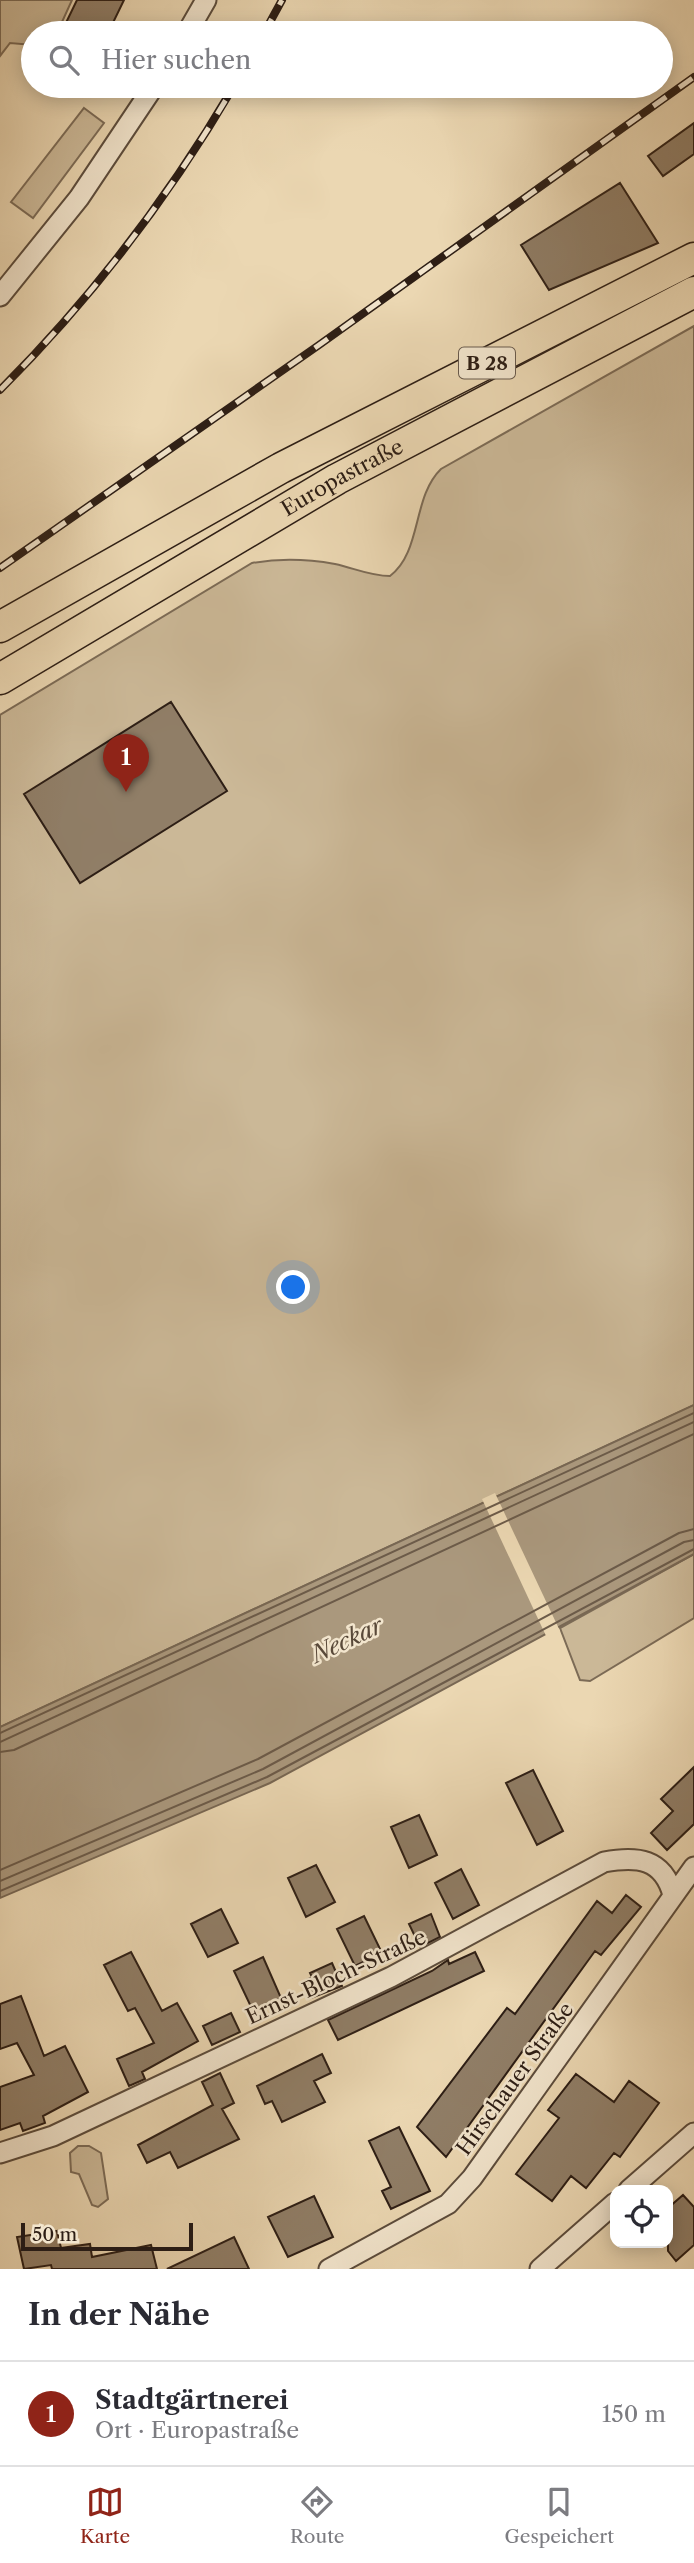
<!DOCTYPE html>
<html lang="de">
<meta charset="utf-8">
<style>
:root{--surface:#fff;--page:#f7f7f7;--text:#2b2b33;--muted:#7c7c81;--line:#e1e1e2;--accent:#8f2418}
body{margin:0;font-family:"Libre Caslon Text",serif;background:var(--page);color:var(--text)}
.controls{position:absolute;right:21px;bottom:21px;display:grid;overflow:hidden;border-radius:14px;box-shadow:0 4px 18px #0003}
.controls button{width:63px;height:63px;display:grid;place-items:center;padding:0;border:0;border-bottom:2px solid var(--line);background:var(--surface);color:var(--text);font:35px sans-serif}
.scale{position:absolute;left:21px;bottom:18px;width:172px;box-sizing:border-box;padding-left:7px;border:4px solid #2d1e15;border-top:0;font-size:19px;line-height:24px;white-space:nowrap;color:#2d1e15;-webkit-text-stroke:5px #f2e5cd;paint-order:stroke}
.you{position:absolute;left:294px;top:1288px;width:24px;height:24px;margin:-18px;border:5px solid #fff;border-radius:50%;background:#1a73e8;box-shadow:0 0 0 10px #1a73e833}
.badge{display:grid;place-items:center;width:46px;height:46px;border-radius:50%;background:var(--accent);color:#fff;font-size:23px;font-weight:700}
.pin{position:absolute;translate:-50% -58px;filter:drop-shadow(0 2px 4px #0008)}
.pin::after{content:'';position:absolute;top:37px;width:24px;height:21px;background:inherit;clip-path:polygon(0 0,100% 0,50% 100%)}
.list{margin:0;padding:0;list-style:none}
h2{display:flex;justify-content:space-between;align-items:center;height:91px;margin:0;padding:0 28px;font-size:30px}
h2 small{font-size:23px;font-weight:400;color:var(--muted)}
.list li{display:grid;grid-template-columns:46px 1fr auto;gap:21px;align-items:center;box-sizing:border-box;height:105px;padding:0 28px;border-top:2px solid var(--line)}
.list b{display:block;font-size:26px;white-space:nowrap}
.list p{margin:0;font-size:23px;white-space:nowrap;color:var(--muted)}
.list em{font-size:23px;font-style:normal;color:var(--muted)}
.icon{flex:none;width:38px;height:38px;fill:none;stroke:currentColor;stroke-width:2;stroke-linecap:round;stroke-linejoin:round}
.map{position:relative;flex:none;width:694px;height:2269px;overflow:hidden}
.search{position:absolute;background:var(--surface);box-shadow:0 4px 18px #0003;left:21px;right:21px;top:21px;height:77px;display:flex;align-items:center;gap:18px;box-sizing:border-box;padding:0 24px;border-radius:38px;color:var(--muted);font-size:26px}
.sheet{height:196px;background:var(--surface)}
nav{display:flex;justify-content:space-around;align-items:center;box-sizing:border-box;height:98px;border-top:2px solid var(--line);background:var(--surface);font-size:19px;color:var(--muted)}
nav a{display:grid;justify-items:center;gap:4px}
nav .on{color:var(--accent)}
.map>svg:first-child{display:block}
</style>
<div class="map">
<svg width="694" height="2269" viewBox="0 0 694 2269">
<rect width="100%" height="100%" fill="#ebd7b2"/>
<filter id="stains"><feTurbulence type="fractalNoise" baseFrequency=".00286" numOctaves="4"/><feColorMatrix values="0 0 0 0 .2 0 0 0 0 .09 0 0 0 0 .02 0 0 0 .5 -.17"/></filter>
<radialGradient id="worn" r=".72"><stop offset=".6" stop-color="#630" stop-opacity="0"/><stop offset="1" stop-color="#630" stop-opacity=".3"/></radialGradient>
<path fill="#cbb897" stroke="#7c6b56" stroke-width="2" d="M0,0H72L57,33H33V45L10,43L0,56Z
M84,108L104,123L33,218L11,202Z
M694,326V1405L0,1727V715L252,563C281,558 307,559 335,564C354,568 370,576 390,576C422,552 412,497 441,469Z
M694,1554V1618L590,1681L580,1680L560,1628Z
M78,2146H89L101,2153L108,2199L98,2207L92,2205L79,2174L71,2172L70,2153Z"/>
<path fill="#aa987d" stroke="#786753" stroke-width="2" d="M694,1405V1554L270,1783L0,1898V1727Z"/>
<path fill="#ebd7b2" d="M495,1493L560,1631L547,1638L482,1499Z"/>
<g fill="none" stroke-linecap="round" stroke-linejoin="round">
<path stroke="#6c5b49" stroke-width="2" d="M0,1733L694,1413
M0,1742L694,1422
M0,1752L14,1750L694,1434
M0,1870L258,1759L679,1533L694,1529
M0,1881L263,1769L684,1542L694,1540
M0,1891L267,1777L694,1549"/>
</g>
<path fill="#907e67" stroke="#2d1e15" stroke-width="2" d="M77,0H124L108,33H61Z
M694,123V154L663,176L648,156Z
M620,183L658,243L549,290L521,245Z
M171,702L227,791L80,883L24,794Z
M694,1767V1824L667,1850L651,1833L673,1811L661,1799Z
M533,1770L563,1831L537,1845L506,1783Z
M419,1815L437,1855L409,1868L391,1827Z
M316,1865L335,1902L306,1917L288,1878Z
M461,1869L479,1905L453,1919L435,1883Z
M626,1895L641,1907L601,1955L595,1951L446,2157L417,2127L507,2008L515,2014L597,1901L612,1913Z
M221,1909L238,1943L208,1957L191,1924Z
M431,1914L440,1937L420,1947L409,1924Z
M364,1916L382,1953L355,1966L337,1929Z
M131,1952L162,2011L177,2003L198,2041L142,2072L145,2079L129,2086L117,2059L154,2043L135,2008L128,2011L104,1965Z
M475,1952L484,1971L338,2040L328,2020L432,1971L448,1960L449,1964Z
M263,1957L281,1998L253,2011L234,1971Z
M332,1963L342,1986L311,1998L303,1982L312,1977L310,1973Z
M21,1996L44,2056L65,2046L88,2092L43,2116L45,2123L23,2131L20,2123L0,2130V2087L34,2075L17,2043L0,2049V2004Z
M231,2013L240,2032L212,2045L203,2026Z
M322,2054L331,2073L314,2081L325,2102L282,2122L272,2101L265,2104L257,2086Z
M220,2073L234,2103L222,2109L239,2139L178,2168L170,2152L147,2163L138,2145L213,2105L202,2082Z
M576,2074L614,2102L629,2081L659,2103L620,2157L614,2153L586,2188L571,2176L552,2201L516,2174L559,2118L548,2110Z
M399,2127L430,2191L391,2209L382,2191L391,2187L369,2141Z
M683,2195L694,2207V2245L676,2261L668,2251V2208Z
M314,2196L333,2237L288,2257L268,2217Z
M57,2231L61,2248L90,2244L92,2257L151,2245L157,2269H52L51,2265L24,2269L17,2237Z
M234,2237L249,2269H167Z"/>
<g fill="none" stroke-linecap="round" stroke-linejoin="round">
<defs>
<path id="minor" d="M187,33L206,0
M0,296L79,198L154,86
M0,2153L53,2136L391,1977L604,1862C637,1856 663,1858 673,1895
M629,2190L694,2133
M329,2269L448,2204L472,2178L694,1867
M540,2269L615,2203"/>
<g id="primary">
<path d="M0,627L281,468L694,258"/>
<path id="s1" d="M0,679L337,479L694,292"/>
</g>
</defs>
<use href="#minor" stroke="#5c4c3c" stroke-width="23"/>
<use href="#primary" stroke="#2d1e15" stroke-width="33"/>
<use href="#minor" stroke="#f2e5cd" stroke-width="19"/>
<use href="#primary" stroke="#ebd7b2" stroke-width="30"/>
<defs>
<path id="rail" d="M264,33L282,0
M0,390C91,299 169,197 234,86
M0,568L319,345L694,77"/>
</defs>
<use href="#rail" stroke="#2d1e15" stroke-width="8"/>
<use href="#rail" stroke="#f2e5cd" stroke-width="5" stroke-dasharray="16" stroke-linecap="butt"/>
</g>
<g text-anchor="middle" stroke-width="5" stroke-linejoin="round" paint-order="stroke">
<rect fill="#f2e5cd" stroke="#685a4c" stroke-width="2" x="459" y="347.5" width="56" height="31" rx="5"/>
<g font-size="19" font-weight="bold" fill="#2d1e15">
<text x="487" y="370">B 28</text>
</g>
<g font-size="21" fill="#2d1e15" stroke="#f2e5cd">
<text dy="7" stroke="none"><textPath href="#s1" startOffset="397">Europastraße</textPath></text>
<text transform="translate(336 1977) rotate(-25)" y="7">Ernst-Bloch-Straße</text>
<text transform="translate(515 2079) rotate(-54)" y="7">Hirschauer Straße</text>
</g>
<g font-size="23" font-style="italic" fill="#594939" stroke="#f2e5cd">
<text transform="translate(347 1640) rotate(-25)" y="8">Neckar</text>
</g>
</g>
<rect width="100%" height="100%" filter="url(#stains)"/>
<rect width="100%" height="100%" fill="url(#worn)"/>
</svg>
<div class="controls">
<button><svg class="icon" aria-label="locate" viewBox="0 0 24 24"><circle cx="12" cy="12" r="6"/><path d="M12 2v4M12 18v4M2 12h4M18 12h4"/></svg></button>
</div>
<div class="scale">50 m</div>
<div class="you"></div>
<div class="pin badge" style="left:126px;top:792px">1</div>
<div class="search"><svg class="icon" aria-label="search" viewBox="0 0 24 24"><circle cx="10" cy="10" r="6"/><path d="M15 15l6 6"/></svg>Hier suchen</div>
</div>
<section class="sheet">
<h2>In der Nähe<small></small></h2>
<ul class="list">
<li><span class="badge">1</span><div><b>Stadtgärtnerei</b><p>Ort · Europastraße</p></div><em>150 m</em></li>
</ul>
</section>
<nav>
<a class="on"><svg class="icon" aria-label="map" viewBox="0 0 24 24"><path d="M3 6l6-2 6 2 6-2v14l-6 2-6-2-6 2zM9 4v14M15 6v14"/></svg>Karte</a>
<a><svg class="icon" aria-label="directions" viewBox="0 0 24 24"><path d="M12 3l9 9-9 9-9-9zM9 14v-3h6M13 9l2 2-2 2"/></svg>Route</a>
<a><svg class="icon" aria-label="saved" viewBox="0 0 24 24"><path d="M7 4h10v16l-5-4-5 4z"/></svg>Gespeichert</a>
</nav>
